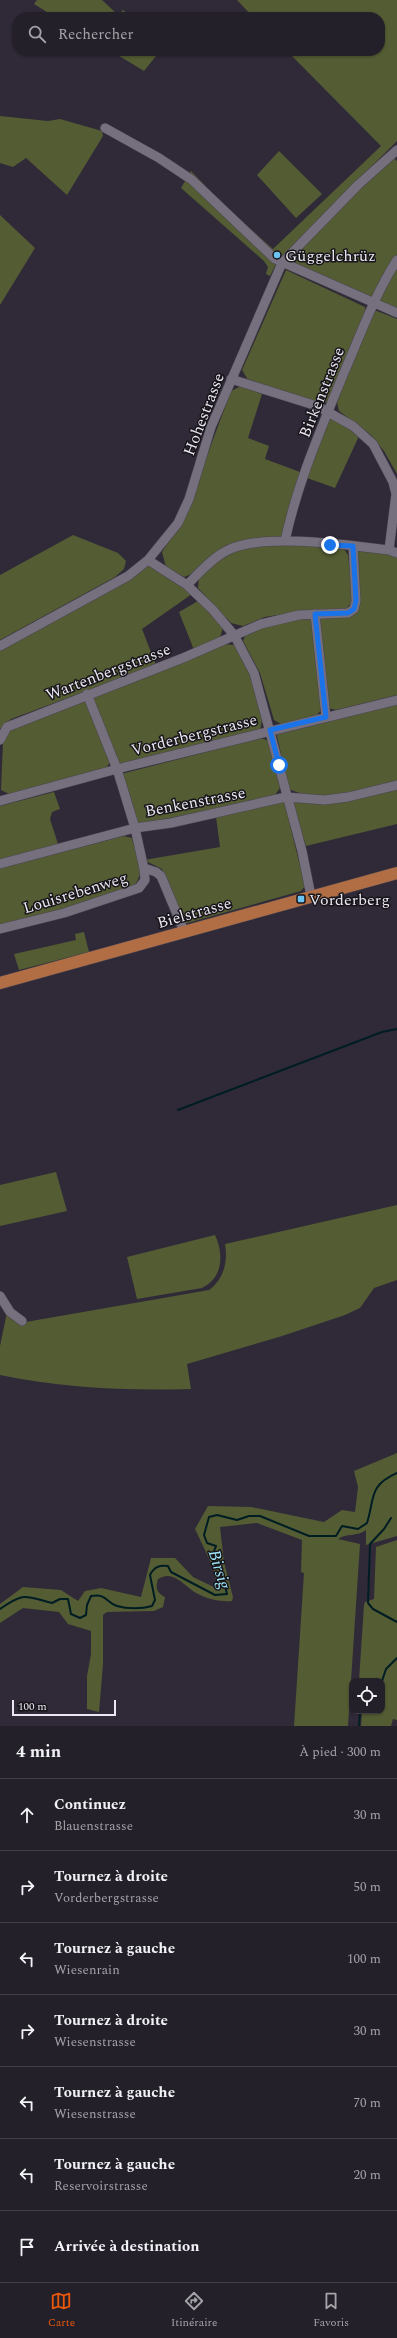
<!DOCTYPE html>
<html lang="fr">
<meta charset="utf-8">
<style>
:root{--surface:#24202a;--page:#2c2832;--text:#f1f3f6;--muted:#a3a3a8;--line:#413e47;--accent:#ea580c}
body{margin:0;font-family:Spectral,serif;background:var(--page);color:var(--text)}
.controls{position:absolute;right:12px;bottom:12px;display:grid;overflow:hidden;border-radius:8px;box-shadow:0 1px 3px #0004}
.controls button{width:36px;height:36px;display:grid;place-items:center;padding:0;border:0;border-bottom:1px solid var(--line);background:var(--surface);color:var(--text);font:20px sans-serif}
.scale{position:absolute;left:12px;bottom:10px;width:104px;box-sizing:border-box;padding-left:4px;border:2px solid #ebe7f0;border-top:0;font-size:11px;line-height:14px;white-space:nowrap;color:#ebe7f0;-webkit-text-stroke:3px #17141a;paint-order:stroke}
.stop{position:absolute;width:12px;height:12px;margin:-9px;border:3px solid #1a73e8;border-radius:50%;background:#fff}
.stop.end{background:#1a73e8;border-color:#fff;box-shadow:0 1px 4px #0008}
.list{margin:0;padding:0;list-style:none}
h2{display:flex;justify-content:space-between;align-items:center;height:52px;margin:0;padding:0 16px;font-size:17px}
h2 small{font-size:13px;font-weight:400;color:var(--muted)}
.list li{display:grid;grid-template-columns:26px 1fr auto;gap:12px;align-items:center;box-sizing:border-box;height:72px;padding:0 16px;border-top:1px solid var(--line)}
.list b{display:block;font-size:15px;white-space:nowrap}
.list p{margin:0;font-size:13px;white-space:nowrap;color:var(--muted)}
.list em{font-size:13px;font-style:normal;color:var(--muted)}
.icon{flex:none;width:22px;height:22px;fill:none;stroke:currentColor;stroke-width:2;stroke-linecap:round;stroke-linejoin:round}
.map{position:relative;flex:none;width:397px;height:1726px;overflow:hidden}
.search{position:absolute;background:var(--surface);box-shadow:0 1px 3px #0004;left:12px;right:12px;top:12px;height:44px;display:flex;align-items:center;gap:10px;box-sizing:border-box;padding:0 14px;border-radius:16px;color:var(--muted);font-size:15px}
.sheet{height:556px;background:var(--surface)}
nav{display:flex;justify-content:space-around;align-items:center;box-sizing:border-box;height:56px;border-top:1px solid var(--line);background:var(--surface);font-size:11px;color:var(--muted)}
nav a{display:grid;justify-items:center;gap:2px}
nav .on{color:var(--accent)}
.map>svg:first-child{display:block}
</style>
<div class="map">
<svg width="397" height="1726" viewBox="0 0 397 1726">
<rect width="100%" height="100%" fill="#302a38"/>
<path fill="#535c33" d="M37,0H102L118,15L123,10L132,17H55L34,4Z
M237,0H397V141L290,248L277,262L270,276L266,274L268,267L264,261L181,188L191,171L225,206L273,249L381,146L287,51H380V17H253Z
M111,51H160L144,71Z
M0,116L48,121L60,119L102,131L103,136L67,195L26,158L13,167L0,163Z
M279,151L322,194L296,218L257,175Z
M393,157L397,161V254L374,295L371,297L296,266L294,255L311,236Z
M0,215L35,248L0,305Z
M397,266V309L380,300Z
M286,270L365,307L366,312L330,400L323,404L248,380L242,370Z
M373,311H377L397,319V474L384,451L371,435L339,411L337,402Z
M241,386L262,394L248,438L269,446L265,459L300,472L283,536L226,545L194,573L184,577L166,567L162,552L184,518L231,391Z
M333,417L359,436L335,488L307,478L327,423Z
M73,535L118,553L126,561L124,569L115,577L0,640V575Z
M258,545H307L344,549L348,555L353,601L345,610L302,611L265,617L243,626L231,623L198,588L199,576C219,558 231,550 258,545Z
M356,549L397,556V695L336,710L328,708L320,618L349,616L360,606Z
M149,564L192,594L142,629L156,665L11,719L0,729V650Z
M198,601L223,628L220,637L194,650L179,612Z
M292,620H313L322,709L317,715L281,724L274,720L260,673L243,641L247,631Z
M223,644L234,645L247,659L262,720L260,730L123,765L116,762L92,697Z
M86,698L111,761L106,768L9,794L1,790L3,742L7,732Z
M397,703V782C362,791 323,805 289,789L276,732Z
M261,738L269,741L280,788L275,795L258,800L136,825L121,774Z
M397,788V824L306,846L292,802L328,803Z
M54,792L60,809L52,812L50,819L58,844L0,860V806Z
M284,801L305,886L301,891L184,924L162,869L144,860L220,847L216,817Z
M124,836L132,838C137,856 147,872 133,887L70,909L0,928V868Z
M84,932L89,952L19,970L14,954L76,940L75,934Z
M56,1172L67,1211L0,1226V1185Z
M397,1205V1280L374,1288L360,1308L345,1315L279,1337L187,1364L191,1389C126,1391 63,1388 0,1375V1346L7,1312L20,1323L209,1290C224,1279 228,1262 225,1244Z
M215,1235C224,1254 223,1278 202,1288L137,1299L127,1257Z
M397,1453V1536L366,1545V1530C357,1537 346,1533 338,1539L360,1544L348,1726H294L304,1573L301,1572L302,1540L257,1523L220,1527L224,1562L233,1597L232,1601C220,1602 207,1599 196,1593C184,1586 174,1569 158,1579C155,1588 157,1593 165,1597L163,1607L154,1611L107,1612L103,1615V1664L99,1712L87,1709V1676L91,1654V1631L68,1624L59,1612L23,1608L0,1623V1604L23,1587L61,1590L78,1601L85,1591L101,1588L141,1597L151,1558H175L193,1577L218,1589L213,1567L195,1529L208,1506L251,1507L324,1522L342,1510L355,1512L358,1487L354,1471Z
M397,1540V1720L393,1719L391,1726H361L362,1711H382V1681H359L364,1605L365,1602L374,1599L376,1547Z"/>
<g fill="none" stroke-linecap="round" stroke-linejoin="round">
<path stroke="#001d24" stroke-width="2" d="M178,1110L382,1032L397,1029
M391,1518L384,1529L370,1544L368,1603L373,1609L397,1622
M0,1609C25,1592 24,1596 52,1603L60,1599H68L71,1614L80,1618L86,1615L87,1605L91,1596C107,1593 106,1603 117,1606C127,1609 142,1609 152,1606L155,1600L150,1575C154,1567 159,1565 168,1566L171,1572L215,1595L227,1594L220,1567L214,1563L213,1554L216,1546L207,1543L204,1535L209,1517L217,1515L237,1520L249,1516H260L309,1536H336L342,1526L358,1529L367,1523C375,1498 368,1486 397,1473
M382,1681L386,1669L397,1658
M359,1726L360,1711"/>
<defs>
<path id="minor" d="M105,128L159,158L192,180L275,259L397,313
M231,379L317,406L353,426L373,444L393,482L396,494L389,550L397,553
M285,541C297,484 321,429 343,375C360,336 374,296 397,260
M148,560L187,585L213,610L234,635L254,673L302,851L311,896
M187,585C199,573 211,559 226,551C261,532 348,545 389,550
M315,614L326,717
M0,646L128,576L148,560L178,523L189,499L211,427L282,263L358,185L397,150
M0,740L7,727L183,658L261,624L299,615L348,613L354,609L356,601L353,546
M0,801L117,769L397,700
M0,864L135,828L171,823L286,797L325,800L348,797L397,785
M144,868L156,872L161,876L184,931
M0,929L64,913L139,888L145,880L144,869L135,828L117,769L87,694
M0,1296L10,1312L22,1321"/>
<path id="major" d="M0,983L397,873"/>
</defs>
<use href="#minor" stroke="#4b4651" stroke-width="10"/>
<use href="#major" stroke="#4b4651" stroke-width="13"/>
<use href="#minor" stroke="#766f7e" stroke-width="9"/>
<use href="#major" stroke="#b16e45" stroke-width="12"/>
</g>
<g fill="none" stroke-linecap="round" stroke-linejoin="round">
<path stroke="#1a73e8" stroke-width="5" d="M279,765L270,730L326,717L315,614L348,613L354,609L356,601L353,546L330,545"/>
</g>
<g fill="#6ac3f1" stroke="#17141a" stroke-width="1.5">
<circle cx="277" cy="255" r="4"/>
<rect x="297" y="895" width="8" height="8" rx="2"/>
</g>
<g text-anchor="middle" stroke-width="3" stroke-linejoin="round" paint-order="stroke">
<g font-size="16" fill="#ebe7f0" stroke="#17141a" text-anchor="start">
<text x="285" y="261">Güggelchrüz</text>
<text x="309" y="905">Vorderberg</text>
</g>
<g font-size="16" fill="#ebe7f0" stroke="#17141a">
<text transform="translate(321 392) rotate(-68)" y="6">Birkenstrasse</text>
<text transform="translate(203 414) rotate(-69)" y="6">Hohestrasse</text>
<text transform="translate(108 671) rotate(-21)" y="6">Wartenbergstrasse</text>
<text transform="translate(194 734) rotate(-14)" y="6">Vorderbergstrasse</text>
<text transform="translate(195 801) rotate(-11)" y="6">Benkenstrasse</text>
<text transform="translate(75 892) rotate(-17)" y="6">Louisrebenweg</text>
<text transform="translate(194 912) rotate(-16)" y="6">Bielstrasse</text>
</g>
<g font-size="17" font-style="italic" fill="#9ee8f9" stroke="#17141a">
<text transform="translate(220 1569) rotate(73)" y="6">Birsig</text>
</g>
</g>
</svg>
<div class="controls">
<button><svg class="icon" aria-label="locate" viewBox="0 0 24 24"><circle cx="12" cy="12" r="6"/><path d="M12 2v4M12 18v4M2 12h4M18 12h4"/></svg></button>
</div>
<div class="scale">100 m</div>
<div class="stop" style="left:279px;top:765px"></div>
<div class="stop end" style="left:330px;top:545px"></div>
<div class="search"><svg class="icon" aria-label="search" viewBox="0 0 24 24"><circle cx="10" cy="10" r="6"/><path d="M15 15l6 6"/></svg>Rechercher</div>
</div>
<section class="sheet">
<h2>4 min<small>À pied · 300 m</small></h2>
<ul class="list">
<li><svg class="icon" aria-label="ahead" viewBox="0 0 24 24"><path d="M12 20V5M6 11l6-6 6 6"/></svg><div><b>Continuez</b><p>Blauenstrasse</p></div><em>30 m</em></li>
<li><svg class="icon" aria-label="right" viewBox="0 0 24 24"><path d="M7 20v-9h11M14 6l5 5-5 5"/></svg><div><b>Tournez à droite</b><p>Vorderbergstrasse</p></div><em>50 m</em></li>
<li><svg class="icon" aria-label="left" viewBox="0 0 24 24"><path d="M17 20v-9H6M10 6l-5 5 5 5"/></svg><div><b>Tournez à gauche</b><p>Wiesenrain</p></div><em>100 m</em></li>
<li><svg class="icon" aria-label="right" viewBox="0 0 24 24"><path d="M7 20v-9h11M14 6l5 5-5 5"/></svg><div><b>Tournez à droite</b><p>Wiesenstrasse</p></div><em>30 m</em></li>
<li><svg class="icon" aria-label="left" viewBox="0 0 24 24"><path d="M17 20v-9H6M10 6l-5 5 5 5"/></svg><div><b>Tournez à gauche</b><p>Wiesenstrasse</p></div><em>70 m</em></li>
<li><svg class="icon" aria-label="left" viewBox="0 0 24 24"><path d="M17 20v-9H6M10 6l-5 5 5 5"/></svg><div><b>Tournez à gauche</b><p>Reservoirstrasse</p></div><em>20 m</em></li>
<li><svg class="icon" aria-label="arrive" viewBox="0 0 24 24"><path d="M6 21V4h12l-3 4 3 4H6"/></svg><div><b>Arrivée à destination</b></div></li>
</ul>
</section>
<nav>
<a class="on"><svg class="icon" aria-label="map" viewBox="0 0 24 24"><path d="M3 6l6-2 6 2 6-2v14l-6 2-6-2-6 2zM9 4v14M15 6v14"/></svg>Carte</a>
<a><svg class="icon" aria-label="directions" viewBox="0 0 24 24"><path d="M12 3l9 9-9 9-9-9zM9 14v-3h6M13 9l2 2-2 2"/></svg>Itinéraire</a>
<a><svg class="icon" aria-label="saved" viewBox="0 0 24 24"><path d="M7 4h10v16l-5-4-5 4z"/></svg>Favoris</a>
</nav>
